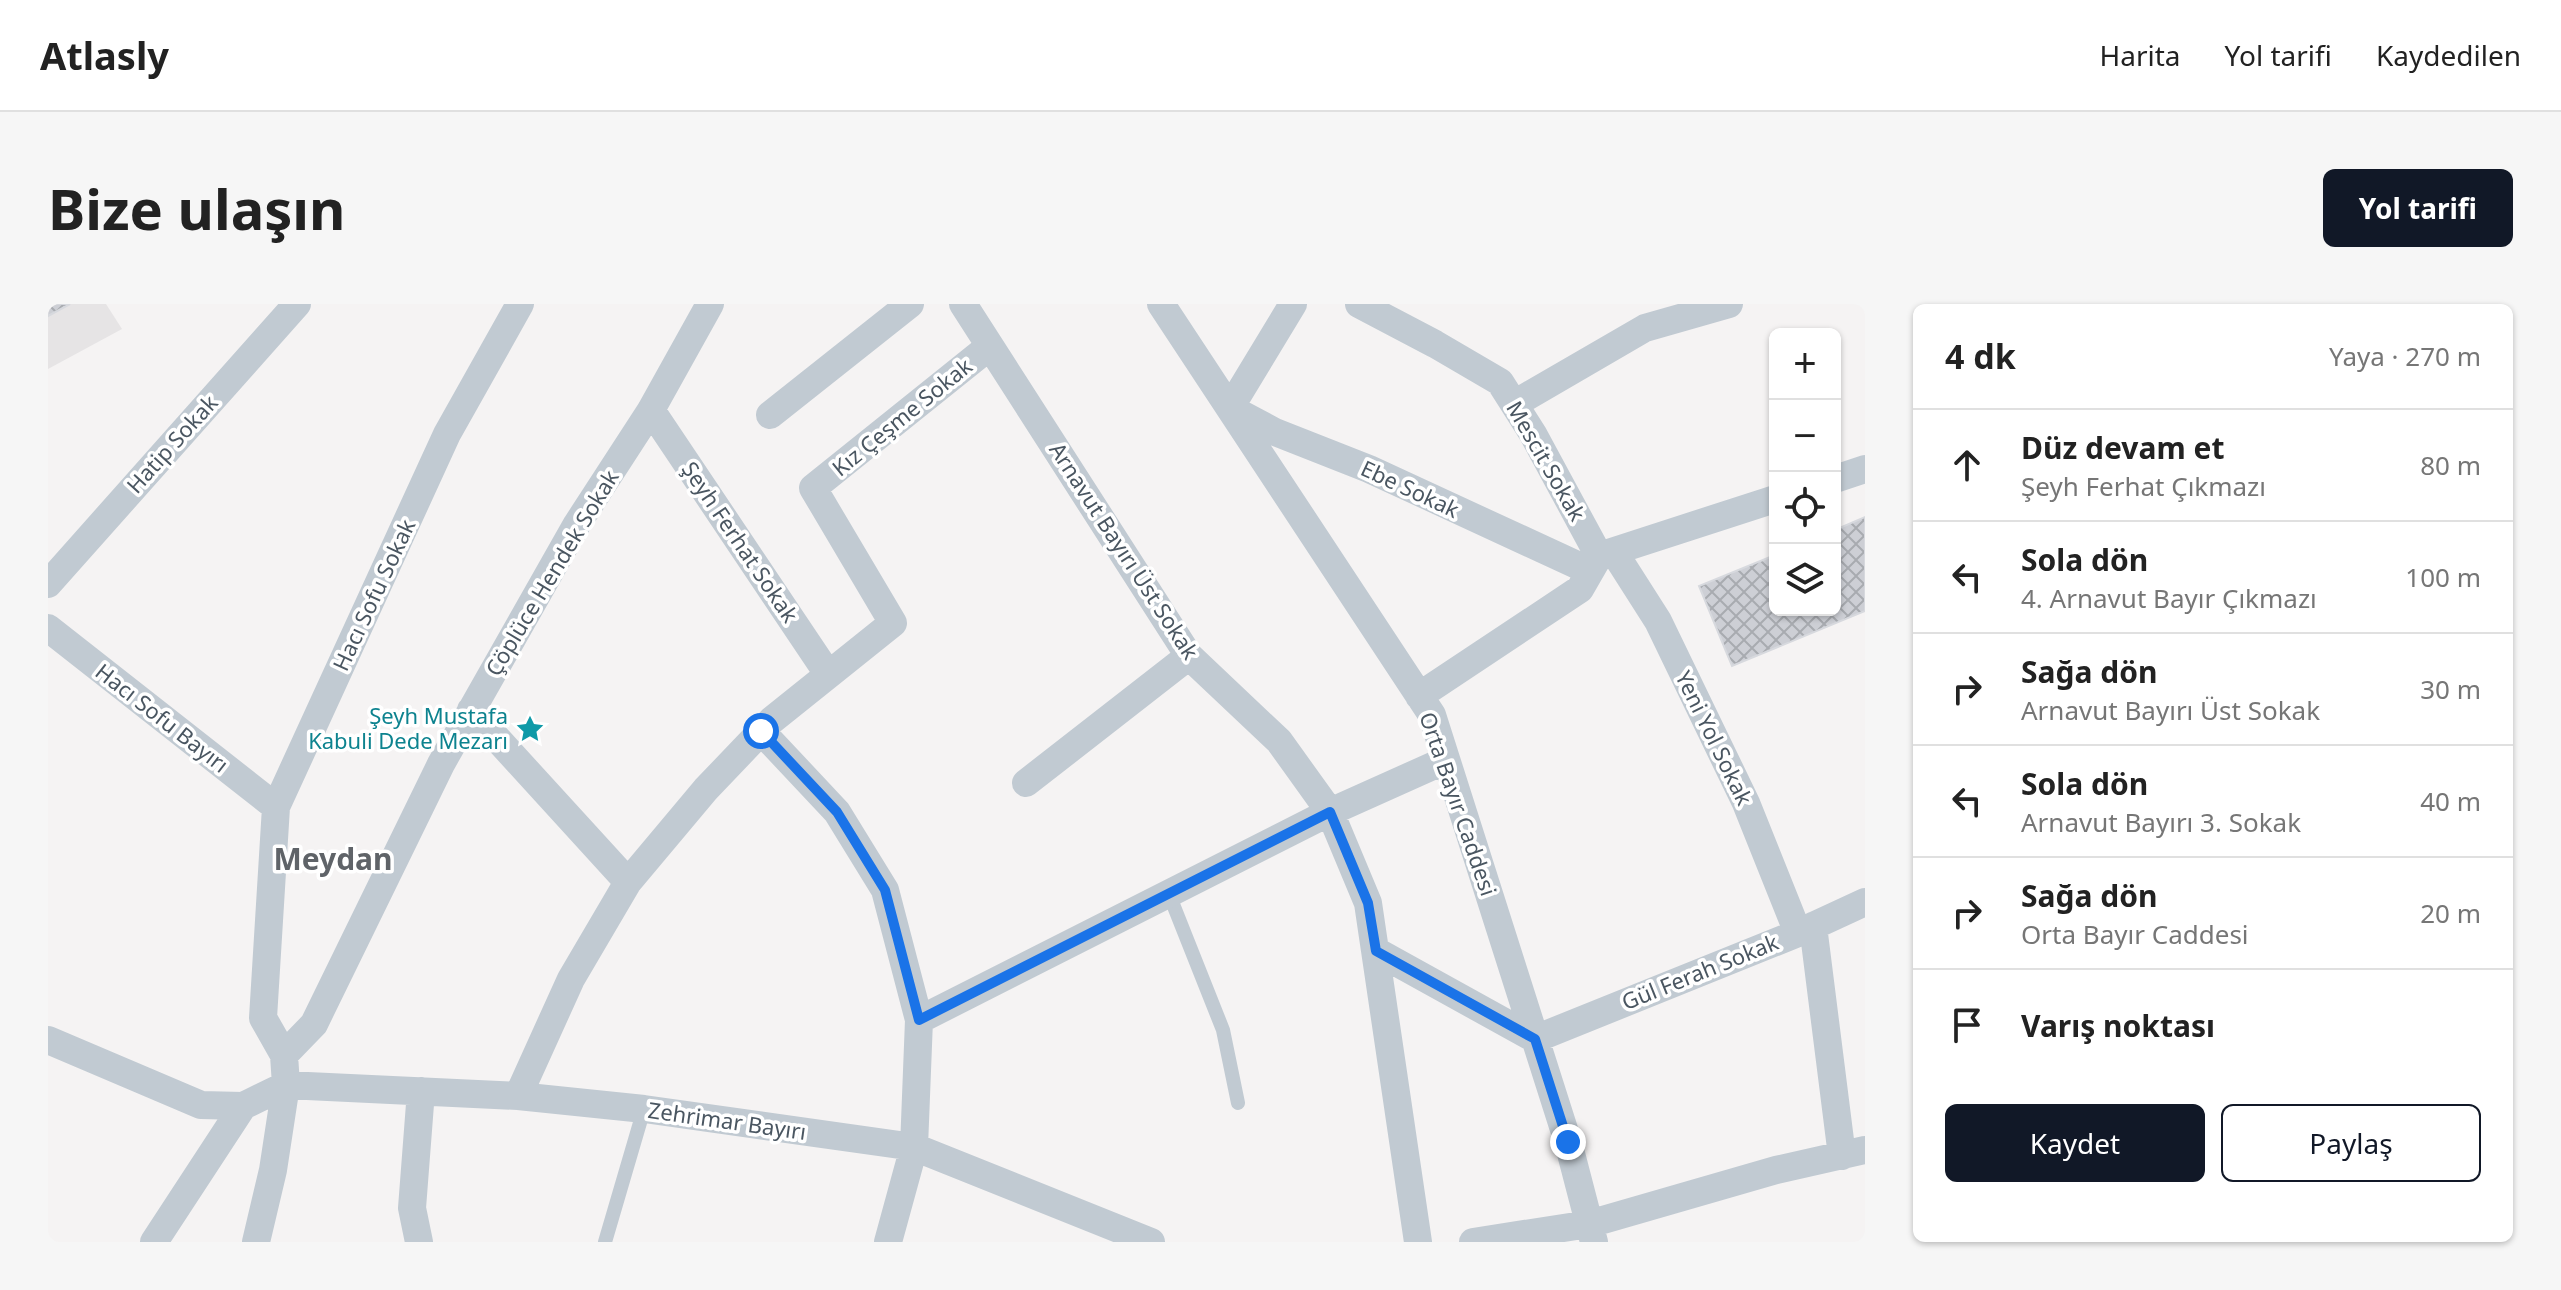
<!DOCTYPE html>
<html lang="tr">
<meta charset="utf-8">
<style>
:root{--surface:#fff;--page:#f6f6f6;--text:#222;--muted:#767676;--line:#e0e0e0;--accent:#111827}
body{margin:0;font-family:"Noto Sans",sans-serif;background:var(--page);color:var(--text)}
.controls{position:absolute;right:24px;top:24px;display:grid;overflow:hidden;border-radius:12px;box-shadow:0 2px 6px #0004}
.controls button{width:72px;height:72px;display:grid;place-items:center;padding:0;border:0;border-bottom:2px solid var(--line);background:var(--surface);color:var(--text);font:40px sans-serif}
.stop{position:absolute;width:24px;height:24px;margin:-18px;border:6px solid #1a73e8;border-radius:50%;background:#fff}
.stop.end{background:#1a73e8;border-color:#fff;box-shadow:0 2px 8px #0008}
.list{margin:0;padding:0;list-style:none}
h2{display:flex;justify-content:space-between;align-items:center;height:104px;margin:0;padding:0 32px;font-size:34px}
h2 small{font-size:26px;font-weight:400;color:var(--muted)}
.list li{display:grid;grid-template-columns:52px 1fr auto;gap:24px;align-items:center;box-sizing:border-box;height:112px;padding:0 32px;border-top:2px solid var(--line)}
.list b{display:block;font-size:30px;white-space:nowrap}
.list p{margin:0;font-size:26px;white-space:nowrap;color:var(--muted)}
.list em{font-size:26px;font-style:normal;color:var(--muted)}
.actions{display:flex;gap:16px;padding:24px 32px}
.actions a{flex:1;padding:18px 0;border:2px solid var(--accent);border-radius:12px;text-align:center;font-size:28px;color:var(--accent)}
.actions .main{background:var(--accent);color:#fff}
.icon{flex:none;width:44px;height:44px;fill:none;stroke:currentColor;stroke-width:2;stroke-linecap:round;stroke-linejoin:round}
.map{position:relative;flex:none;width:1817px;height:938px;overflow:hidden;border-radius:12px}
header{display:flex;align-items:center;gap:48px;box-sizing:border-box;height:112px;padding:0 40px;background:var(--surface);border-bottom:2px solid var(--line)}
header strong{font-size:38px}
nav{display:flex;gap:44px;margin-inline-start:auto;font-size:28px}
.intro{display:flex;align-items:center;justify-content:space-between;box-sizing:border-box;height:192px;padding:0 48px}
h1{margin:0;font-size:56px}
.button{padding:20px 36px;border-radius:12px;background:var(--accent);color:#fff;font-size:28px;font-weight:700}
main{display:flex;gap:48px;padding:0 48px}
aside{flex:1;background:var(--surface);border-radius:12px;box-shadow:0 2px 6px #0004}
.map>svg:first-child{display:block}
</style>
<header>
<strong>Atlasly</strong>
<nav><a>Harita</a><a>Yol tarifi</a><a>Kaydedilen</a></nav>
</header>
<div class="intro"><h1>Bize ulaşın</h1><a class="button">Yol tarifi</a></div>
<main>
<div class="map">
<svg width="1817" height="938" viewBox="0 0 1817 938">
<defs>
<pattern id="building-cross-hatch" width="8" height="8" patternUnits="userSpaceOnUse" patternTransform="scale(2)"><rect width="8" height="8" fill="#cdcfd5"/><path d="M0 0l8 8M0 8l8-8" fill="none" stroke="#a8abb0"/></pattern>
</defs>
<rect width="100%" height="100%" fill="#f5f3f3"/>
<path fill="#e6e4e5" d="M0,0H58L74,25L0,65Z"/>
<path fill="url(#building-cross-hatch)" stroke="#d7d9de" stroke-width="2" d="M0,0H22L0,12Z
M1817,213V307L1684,362L1651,282L1727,251V306H1787V226Z"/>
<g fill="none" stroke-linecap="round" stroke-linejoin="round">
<path stroke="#c1cad2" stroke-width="14" d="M1121,590L1175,726L1190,799
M557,938L596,805"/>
<path stroke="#c1cad2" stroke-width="28" d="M915,0L1141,352L1231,437L1282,508L1320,599L1370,938
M1113,0L1384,411L1520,838L1546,938
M1245,0L1182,104L1227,128L1321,165L1542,267
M1311,0L1387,40L1452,78L1485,130L1551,252
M1466,100L1597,24L1681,0
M603,106L780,370
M722,111L862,0
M1787,175L1817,165
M1566,248L1610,317L1698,499L1750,629
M0,280L249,0
M0,324L228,503
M1371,392L1532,285L1551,252L1727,195
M423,406L580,578
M713,427L789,508L837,586L871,716L866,843L840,938
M978,479L1141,352
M1765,622L1794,852
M1328,647L1487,735L1750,629L1817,598
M871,716L1282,508L1398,456
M0,736L153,801L195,802
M236,751L266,720L393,460L529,220L603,106L662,0
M470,792L523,675L580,578L658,485L724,416L845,319L765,184L942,42
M106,938L195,802L238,781L470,792L596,805L866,843L1103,938
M208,938L225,866L238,781L236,751L215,714L228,503L399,130L472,0
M371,938L364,904L373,787
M1425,938L1541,920L1728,866L1817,846"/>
</g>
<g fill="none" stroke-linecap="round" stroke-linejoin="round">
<path stroke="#1a73e8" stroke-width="10" d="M713,427L789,508L837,586L871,716L1282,508L1320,599L1328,647L1487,735L1520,838"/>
</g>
<defs>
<symbol id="sight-bare" viewBox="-9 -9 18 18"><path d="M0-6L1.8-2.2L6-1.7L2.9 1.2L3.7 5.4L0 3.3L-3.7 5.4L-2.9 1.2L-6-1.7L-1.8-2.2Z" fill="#0f9aa8" stroke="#fff" stroke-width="2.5" paint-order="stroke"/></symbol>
</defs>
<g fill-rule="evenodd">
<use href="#sight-bare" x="462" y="405" width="40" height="40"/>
</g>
<g text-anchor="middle" stroke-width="7" stroke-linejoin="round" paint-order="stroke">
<g font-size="22" fill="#4a5661" stroke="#fff">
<text transform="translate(854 113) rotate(-39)" y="8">Kız Çeşme Sokak</text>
<text transform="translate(124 140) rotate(-48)" y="8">Hatip Sokak</text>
<text transform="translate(1498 157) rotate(60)" y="8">Mescit Sokak</text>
<text transform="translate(1362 185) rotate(25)" y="8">Ebe Sokak</text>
<text transform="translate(692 238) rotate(56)" y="8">Şeyh Ferhat Sokak</text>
<text transform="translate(1076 247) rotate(57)" y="8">Arnavut Bayırı Üst Sokak</text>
<text transform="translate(504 269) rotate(-59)" y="8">Çöplüce Hendek Sokak</text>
<text transform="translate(326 291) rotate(-65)" y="8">Hacı Sofu Sokak</text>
<text transform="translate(114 414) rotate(38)" y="8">Hacı Sofu Bayırı</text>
<text transform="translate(1666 434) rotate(64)" y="8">Yeni Yol Sokak</text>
<text transform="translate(1410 500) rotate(71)" y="8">Orta Bayır Caddesi</text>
<text transform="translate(1652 668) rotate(-22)" y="8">Gül Ferah Sokak</text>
<text transform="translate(679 817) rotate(8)" y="8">Zehrimar Bayırı</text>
</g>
<g font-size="22" fill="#0d838f" stroke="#fff" text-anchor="end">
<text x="460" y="420">Şeyh Mustafa<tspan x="460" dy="25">Kabuli Dede Mezarı</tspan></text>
</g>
<g font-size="30" font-weight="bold" fill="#5f6368" stroke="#fff">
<text x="285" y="566">Meydan</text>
</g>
</g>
</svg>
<div class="controls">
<button>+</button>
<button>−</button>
<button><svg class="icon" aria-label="locate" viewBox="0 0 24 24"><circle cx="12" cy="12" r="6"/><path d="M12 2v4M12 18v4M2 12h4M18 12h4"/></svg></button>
<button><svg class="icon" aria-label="layers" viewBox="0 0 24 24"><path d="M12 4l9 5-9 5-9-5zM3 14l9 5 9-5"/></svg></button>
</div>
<div class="stop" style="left:713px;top:427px"></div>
<div class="stop end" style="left:1520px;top:838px"></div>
</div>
<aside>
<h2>4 dk<small>Yaya · 270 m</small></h2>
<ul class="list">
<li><svg class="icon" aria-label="ahead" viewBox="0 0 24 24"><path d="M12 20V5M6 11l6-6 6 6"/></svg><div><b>Düz devam et</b><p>Şeyh Ferhat Çıkmazı</p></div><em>80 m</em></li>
<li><svg class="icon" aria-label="left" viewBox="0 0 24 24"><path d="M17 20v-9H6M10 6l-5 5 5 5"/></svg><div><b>Sola dön</b><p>4. Arnavut Bayır Çıkmazı</p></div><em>100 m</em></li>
<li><svg class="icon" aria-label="right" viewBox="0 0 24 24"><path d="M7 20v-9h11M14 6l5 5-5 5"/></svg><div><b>Sağa dön</b><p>Arnavut Bayırı Üst Sokak</p></div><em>30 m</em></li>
<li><svg class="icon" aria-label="left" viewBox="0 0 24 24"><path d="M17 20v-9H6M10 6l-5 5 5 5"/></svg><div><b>Sola dön</b><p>Arnavut Bayırı 3. Sokak</p></div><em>40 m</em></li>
<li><svg class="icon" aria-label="right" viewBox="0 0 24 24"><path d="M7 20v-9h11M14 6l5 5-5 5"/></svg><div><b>Sağa dön</b><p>Orta Bayır Caddesi</p></div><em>20 m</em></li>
<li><svg class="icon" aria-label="arrive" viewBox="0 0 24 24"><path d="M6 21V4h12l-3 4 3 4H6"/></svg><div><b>Varış noktası</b></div></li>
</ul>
<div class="actions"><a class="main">Kaydet</a><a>Paylaş</a></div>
</aside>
</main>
